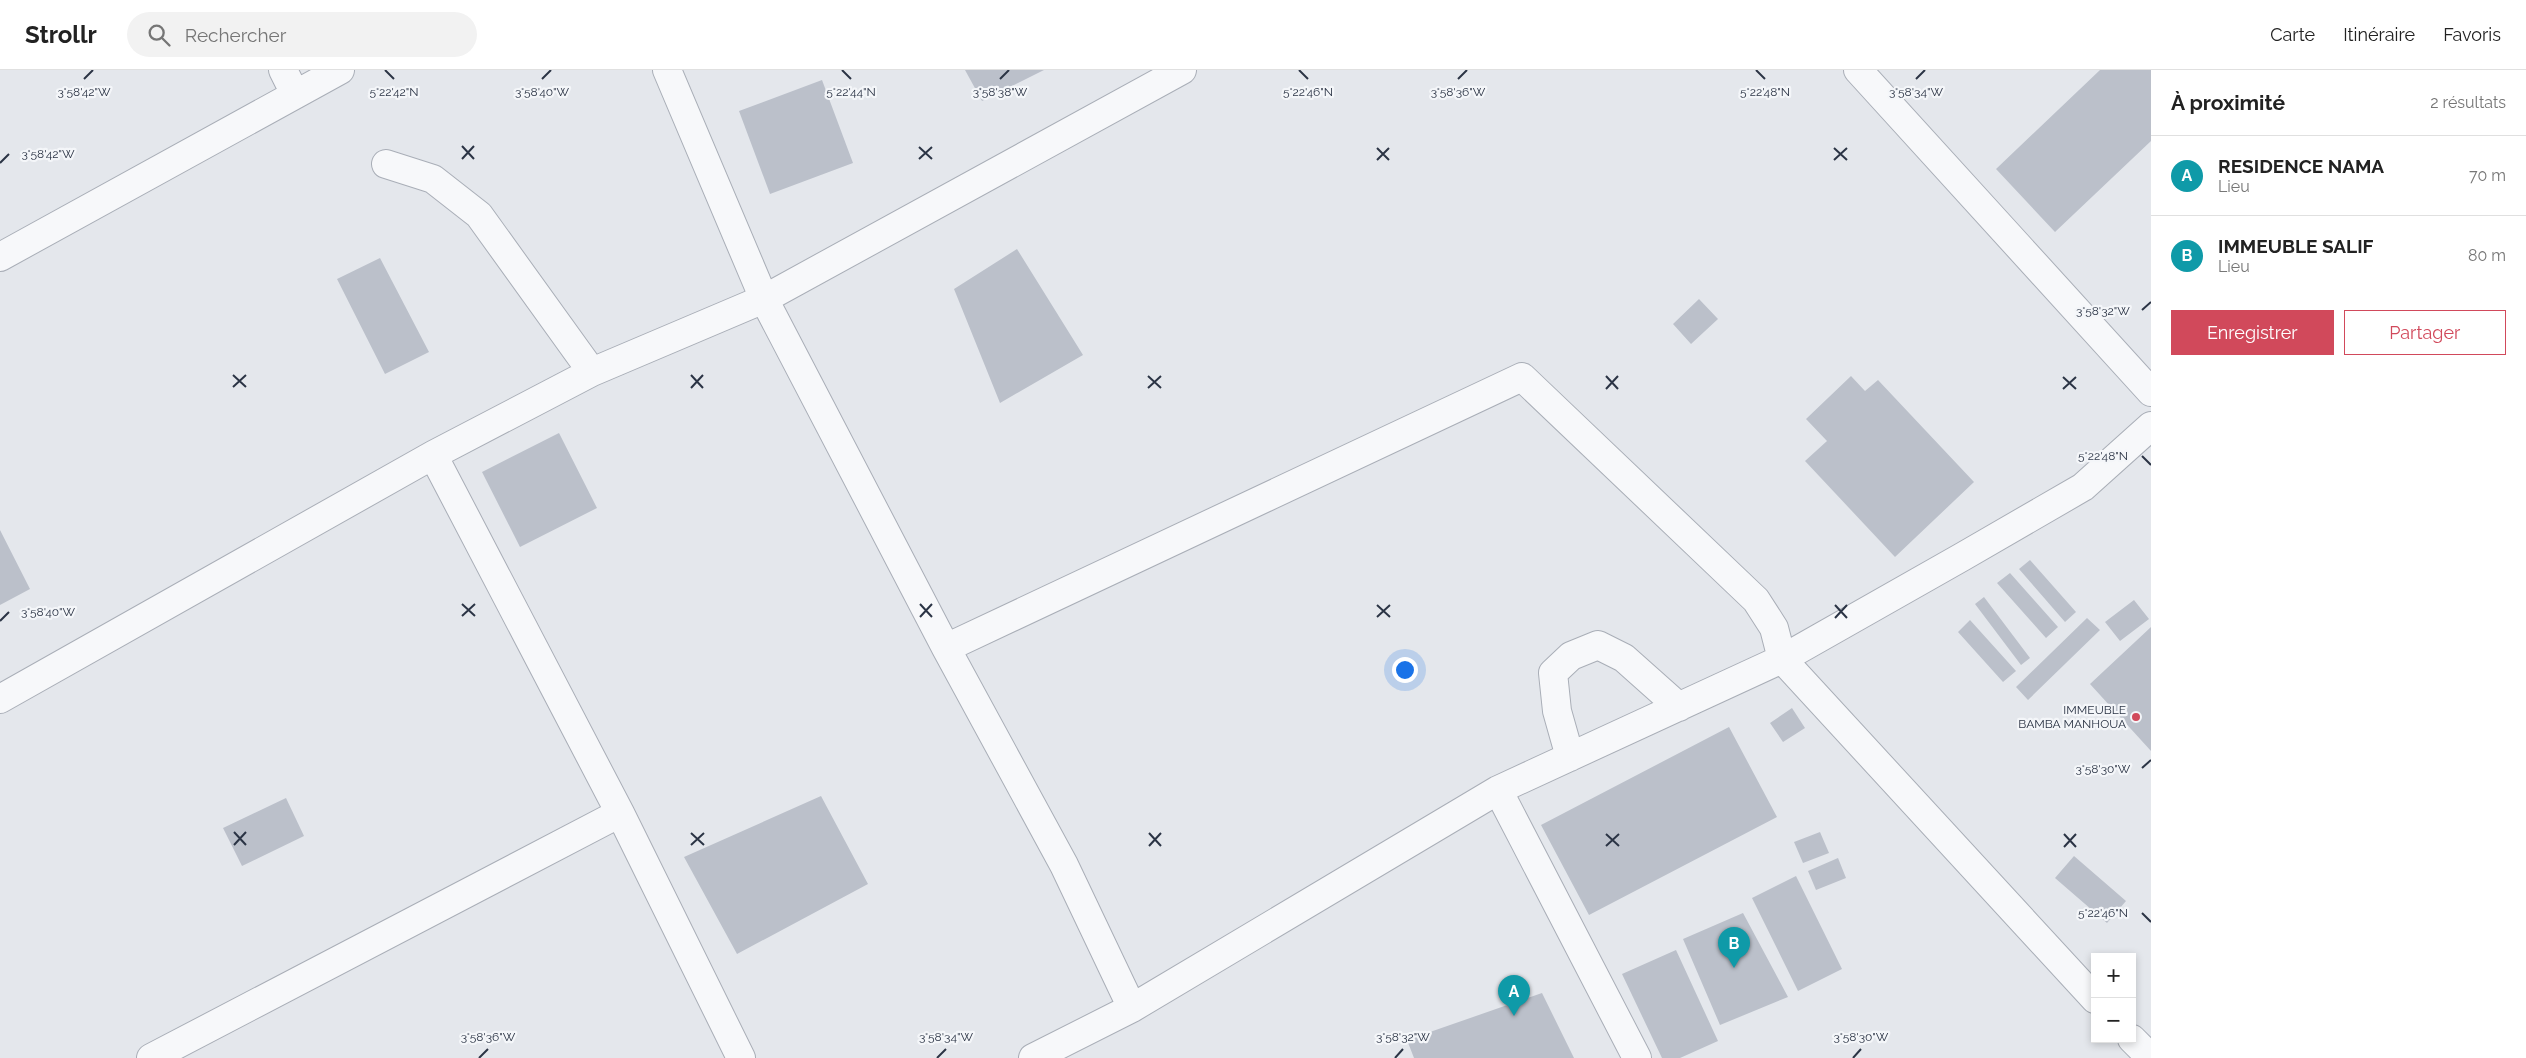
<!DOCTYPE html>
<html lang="fr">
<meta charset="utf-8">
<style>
:root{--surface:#fff;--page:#f2f2f2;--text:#222;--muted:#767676;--line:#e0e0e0;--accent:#d1495b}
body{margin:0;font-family:Raleway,sans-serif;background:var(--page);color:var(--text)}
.controls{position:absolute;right:15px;bottom:15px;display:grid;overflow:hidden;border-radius:0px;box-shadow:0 2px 8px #0003}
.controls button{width:45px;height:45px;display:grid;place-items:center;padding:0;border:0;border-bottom:1px solid var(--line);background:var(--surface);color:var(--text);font:25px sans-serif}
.you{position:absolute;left:1404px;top:599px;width:18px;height:18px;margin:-12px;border:4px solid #fff;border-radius:50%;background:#1a73e8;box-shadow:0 0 0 8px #1a73e833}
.badge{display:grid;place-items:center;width:32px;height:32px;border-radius:50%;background:var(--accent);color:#fff;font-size:16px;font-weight:700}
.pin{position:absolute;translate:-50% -41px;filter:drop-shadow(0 1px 2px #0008)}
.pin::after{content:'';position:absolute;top:26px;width:18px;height:15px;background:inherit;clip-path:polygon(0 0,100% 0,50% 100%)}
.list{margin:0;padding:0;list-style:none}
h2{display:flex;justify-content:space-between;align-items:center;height:65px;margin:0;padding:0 20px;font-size:21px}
h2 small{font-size:16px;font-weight:400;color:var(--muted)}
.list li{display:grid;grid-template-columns:32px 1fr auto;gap:15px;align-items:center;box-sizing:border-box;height:80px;padding:0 20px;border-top:1px solid var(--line)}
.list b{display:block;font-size:19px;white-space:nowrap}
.list p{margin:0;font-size:16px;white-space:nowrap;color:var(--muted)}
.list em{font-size:16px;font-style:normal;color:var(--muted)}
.actions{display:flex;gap:10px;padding:15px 20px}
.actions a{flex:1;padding:11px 0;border:1px solid var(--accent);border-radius:0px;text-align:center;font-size:18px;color:var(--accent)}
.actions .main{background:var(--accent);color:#fff}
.icon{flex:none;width:28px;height:28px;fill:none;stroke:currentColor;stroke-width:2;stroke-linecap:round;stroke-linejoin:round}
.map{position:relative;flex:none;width:2151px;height:988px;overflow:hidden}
header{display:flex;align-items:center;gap:30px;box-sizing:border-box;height:70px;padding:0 25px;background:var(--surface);border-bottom:1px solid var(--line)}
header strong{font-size:24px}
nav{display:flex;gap:28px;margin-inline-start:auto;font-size:18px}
.search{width:350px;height:45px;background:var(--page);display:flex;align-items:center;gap:12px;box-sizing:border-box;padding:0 18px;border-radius:28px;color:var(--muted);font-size:19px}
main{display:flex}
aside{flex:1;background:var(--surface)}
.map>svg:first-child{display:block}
</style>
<header>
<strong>Strollr</strong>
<div class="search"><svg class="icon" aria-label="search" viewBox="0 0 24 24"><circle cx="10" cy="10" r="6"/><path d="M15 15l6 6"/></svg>Rechercher</div>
<nav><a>Carte</a><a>Itinéraire</a><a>Favoris</a></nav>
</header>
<main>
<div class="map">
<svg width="2151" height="988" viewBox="0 0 2151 988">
<rect width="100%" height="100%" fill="#e4e7ec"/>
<path fill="#bbc0ca" d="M965,0H1044L982,31Z
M2100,0H2151V71L2055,162L1996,99Z
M822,10L853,93L770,124L739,41Z
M1017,179L1083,285L1000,333L954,219Z
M380,188L429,282L385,304L337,209Z
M1699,229L1718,249L1691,274L1673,254Z
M1851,306L1865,321L1878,310L1974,412L1895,487L1805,391L1827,371L1806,349Z
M559,363L597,438L520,477L482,402Z
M0,460L30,519L0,535Z
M2030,490L2076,542L2065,552L2019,499Z
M2010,503L2058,557L2046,568L1997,513Z
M1984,527L2030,588L2021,595L1975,534Z
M2134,530L2149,549L2120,571L2105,552Z
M2087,548L2100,560L2028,630L2016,617Z
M1970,550L2016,601L2003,612L1958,562Z
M2151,557V681L2090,614Z
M1792,638L1805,658L1783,672L1770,653Z
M1729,657L1777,747L1589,845L1541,755Z
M821,726L868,814L737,884L684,787Z
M286,728L304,766L242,796L223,758Z
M1820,762L1829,783L1803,793L1794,772Z
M2074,786L2126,831L2107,853L2055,808Z
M1838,788L1846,808L1816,820L1808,801Z
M1796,806L1842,899L1798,921L1752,828Z
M1743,843L1788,927L1720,955L1683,869Z
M1676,880L1718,971L1680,988H1662L1622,904Z
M1542,923L1574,988H1414L1407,970Z"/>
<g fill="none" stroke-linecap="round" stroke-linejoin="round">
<defs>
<path id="minor" d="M283,0L295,24
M667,0L764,229L946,578L1064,795L1132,938
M1858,0L2151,322
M386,94L433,109L479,145L592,302
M0,187L340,0
M433,385L620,743L741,988
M946,578L1522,307L1756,530L1774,558L1782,589L2095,929
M0,629L433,385L592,302L764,229L1182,0
M1570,687L1557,641L1553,603L1571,586L1598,575L1624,588L1679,637
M1498,720L1637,988
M2132,969L2151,988
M151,988L620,743
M1033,988L1132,938L1498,720L1782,589L1962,487L2083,417L2151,356"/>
</defs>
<use href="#minor" stroke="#a9aeb7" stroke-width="30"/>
<use href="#minor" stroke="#f7f8fa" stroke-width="28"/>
</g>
<path fill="none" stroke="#2b3445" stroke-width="2" d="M385,0L394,9M842,0L851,9M1299,0L1308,9M1756,0L1765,9M84,9L93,0M542,9L551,0M1000,9L1009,0M1458,9L1467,0M1916,9L1925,0M462,76L474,89M919,77L932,89M1377,78L1389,90M1834,78L1847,90M462,89L474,76M919,89L932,77M1377,90L1389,78M1834,90L1847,78M0,93L9,84M2142,240L2151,232M233,305L246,317M691,305L703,318M1148,306L1161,318M1606,306L1618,319M2063,307L2076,319M233,317L246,305M691,318L703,305M1148,318L1161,306M1606,319L1618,306M2063,319L2076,307M2142,386L2151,395M462,534L475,546M920,534L932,547M1377,535L1390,547M1835,535L1847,548M462,546L475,534M920,547L932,534M1377,547L1390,535M1835,548L1847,535M0,551L9,542M2142,698L2151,690M234,762L246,775M691,763L704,775M1149,763L1161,776M1606,764L1619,776M2064,764L2076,777M234,775L246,762M691,775L704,763M1149,776L1161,763M1606,776L1619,764M2064,777L2076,764M2142,843L2151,852M479,988L488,979M937,988L946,979M1395,988L1403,979M1853,988L1861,979"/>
<circle fill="#d1495b" stroke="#f4f6f9" stroke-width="2" cx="2136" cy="647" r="5"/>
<g text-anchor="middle" stroke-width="4.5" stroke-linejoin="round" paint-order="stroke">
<g font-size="12" fill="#2b3445" stroke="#f4f6f9" text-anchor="end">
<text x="2126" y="644">IMMEUBLE<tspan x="2126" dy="14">BAMBA MANHOUA</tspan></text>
</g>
</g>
<g font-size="12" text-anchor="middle" fill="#2b3445" stroke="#f4f6f9" stroke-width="4.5" stroke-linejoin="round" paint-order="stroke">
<text x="84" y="26">3°58'42"W</text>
<text x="394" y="26">5°22'42"N</text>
<text x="542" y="26">3°58'40"W</text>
<text x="851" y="26">5°22'44"N</text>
<text x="1000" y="26">3°58'38"W</text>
<text x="1308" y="26">5°22'46"N</text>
<text x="1458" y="26">3°58'36"W</text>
<text x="1765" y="26">5°22'48"N</text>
<text x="1916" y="26">3°58'34"W</text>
<text x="48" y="88">3°58'42"W</text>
<text x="2103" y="245">3°58'32"W</text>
<text x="2103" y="390">5°22'48"N</text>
<text x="48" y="546">3°58'40"W</text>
<text x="2103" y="703">3°58'30"W</text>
<text x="2103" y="847">5°22'46"N</text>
<text x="1403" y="971">3°58'32"W</text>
<text x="488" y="971">3°58'36"W</text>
<text x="946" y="971">3°58'34"W</text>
<text x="1861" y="971">3°58'30"W</text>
</g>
</svg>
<div class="controls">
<button>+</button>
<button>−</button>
</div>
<div class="you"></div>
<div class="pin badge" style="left:1514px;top:946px;background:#0f9aa8">A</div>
<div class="pin badge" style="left:1734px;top:898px;background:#0f9aa8">B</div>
</div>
<aside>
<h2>À proximité<small>2 résultats</small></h2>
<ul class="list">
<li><span class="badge" style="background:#0f9aa8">A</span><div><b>RESIDENCE NAMA</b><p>Lieu</p></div><em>70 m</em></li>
<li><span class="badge" style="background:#0f9aa8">B</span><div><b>IMMEUBLE SALIF</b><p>Lieu</p></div><em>80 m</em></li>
</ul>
<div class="actions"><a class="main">Enregistrer</a><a>Partager</a></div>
</aside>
</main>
